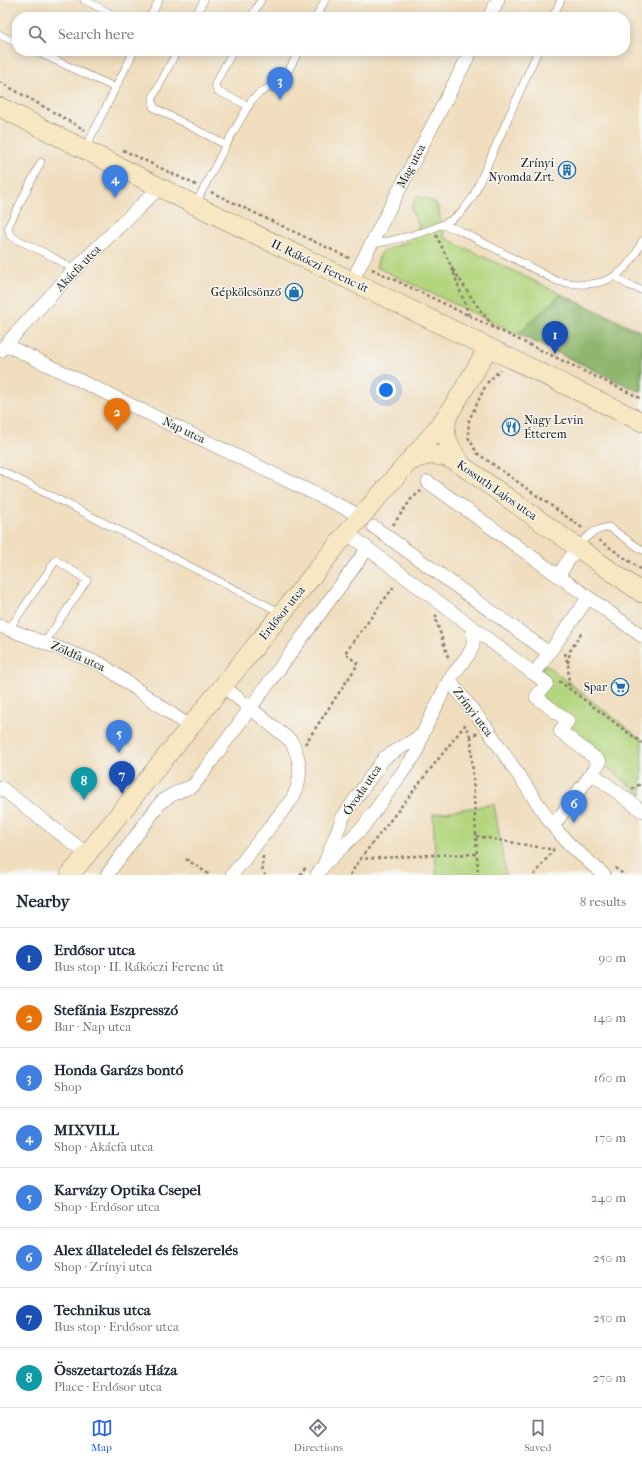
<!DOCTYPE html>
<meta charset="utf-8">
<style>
:root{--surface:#fff;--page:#f6f6f7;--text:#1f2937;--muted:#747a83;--line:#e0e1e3;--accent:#2563eb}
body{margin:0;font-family:"IM FELL French Canon",serif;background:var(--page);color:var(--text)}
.you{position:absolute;left:386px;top:390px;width:14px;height:14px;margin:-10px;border:3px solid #fff;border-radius:50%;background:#1a73e8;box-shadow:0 0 0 6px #1a73e833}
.badge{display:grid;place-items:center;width:26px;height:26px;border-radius:50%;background:var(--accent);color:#fff;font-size:13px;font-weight:700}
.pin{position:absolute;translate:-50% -33px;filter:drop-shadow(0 1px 2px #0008)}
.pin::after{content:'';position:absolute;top:21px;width:14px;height:12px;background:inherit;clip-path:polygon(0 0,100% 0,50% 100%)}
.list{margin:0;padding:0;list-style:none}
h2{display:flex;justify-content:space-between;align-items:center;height:52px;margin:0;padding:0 16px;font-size:17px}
h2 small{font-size:13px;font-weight:400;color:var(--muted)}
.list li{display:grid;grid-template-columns:26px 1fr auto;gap:12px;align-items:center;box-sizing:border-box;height:60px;padding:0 16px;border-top:1px solid var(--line)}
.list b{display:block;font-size:15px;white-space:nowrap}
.list p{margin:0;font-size:13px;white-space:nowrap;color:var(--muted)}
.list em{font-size:13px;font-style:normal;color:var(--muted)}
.icon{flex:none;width:22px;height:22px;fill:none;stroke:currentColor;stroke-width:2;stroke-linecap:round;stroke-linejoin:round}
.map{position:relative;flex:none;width:642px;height:875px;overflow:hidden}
.search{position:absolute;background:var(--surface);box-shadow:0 2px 10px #0003;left:12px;right:12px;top:12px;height:44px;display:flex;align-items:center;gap:10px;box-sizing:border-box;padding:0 14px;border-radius:16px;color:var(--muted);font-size:15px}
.sheet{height:532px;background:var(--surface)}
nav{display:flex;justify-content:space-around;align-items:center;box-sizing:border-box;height:56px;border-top:1px solid var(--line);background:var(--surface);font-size:11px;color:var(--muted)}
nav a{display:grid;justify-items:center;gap:2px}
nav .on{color:var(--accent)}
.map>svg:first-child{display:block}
</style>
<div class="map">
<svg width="642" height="875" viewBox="0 0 642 875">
<rect width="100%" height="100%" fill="#f6f6f2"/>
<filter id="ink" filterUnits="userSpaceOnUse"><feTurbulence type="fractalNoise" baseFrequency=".025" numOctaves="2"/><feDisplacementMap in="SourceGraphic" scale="8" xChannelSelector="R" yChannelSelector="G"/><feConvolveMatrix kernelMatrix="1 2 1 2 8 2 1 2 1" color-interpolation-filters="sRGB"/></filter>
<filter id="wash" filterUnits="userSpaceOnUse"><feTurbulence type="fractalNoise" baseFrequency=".012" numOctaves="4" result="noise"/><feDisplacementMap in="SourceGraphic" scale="16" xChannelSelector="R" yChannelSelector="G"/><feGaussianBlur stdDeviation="0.9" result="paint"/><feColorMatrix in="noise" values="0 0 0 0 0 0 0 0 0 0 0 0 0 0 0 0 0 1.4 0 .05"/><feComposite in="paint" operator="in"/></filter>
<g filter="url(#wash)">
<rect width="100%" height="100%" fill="#f0ddbd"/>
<path fill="#b3d57e" stroke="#68784d" d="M417,195L437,204L445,238L561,294L518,334L376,267L381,252L410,240L419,226L411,210Z
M545,664L642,740V795L603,764L566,729L541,697L538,673Z
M494,804L506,875H436L433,814Z"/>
<path fill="#8eb66d" stroke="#556944" d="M561,294L642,332V391L636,390L518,334Z"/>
</g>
<g filter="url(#ink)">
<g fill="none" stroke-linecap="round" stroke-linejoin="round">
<defs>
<path id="lane" d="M84,0L112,14
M150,17L159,0
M195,17L204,0
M251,17L261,0
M316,17L325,0
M553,17L561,0
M0,35L17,43
M35,51L116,88
M177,51L153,97V107L226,145
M233,51L215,84L217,91L249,106
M85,149L134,51
M41,162L8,227L10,236L53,257L74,270
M195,205L226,145L251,101L258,94L285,77L299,51
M442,225L457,229L557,281C598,290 625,281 642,241
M371,245C396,239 440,231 459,214C464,210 468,203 473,197L538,51
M615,276L628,285L642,290
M0,470L282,613
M577,547C588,535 593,530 609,527L642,550
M9,629L56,560L87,580L45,642"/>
<path id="street" d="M489,17L498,0
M352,281L471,51
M6,345L361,516
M0,351L74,270L159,188
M428,482L642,636
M374,527L549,653
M558,576L577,547
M0,626L101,664L190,727
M472,627L534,674L588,598
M534,674L547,683L536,697L568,721L560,731L600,762L592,773L642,811
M449,680L486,727L553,826L570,845L604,875
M223,686L291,741C302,761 303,779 292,799L232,875
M0,787L87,854
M553,826L592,773
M329,860L363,827L417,752L422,735
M107,875L161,802C171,794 181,790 193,786L368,548
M317,875L324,865L343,817L384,758L422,735L449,680L469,654L473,646V638L472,627L347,533"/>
<path id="secondary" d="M0,107L195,205L642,422
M449,413C440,434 450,449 462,465
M411,461C427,453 441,453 457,462L642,593
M70,875L347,533L431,436L451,410L476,369L488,347"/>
</defs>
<use href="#lane" stroke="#867c6c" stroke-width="8"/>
<use href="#street" stroke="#867c6c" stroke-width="14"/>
<use href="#secondary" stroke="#867c6c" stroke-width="20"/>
<path stroke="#867c6c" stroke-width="2.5" stroke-dasharray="3 3" stroke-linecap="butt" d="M0,82L85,130
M123,150L196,185
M211,192L351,259
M436,235L452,268L469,316
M372,269L642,399
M453,270C468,290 479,313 497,329
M487,383L500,370
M485,387L469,420L468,437L477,453L584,529
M393,525L412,498L421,491
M599,540L642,570
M437,615L435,617L449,660
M565,653L568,665L569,688
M568,663L570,651L582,632
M559,681L642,743
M477,733L471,738L478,875
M305,744L358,664L345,653L395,585
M632,789L642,783
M476,836L549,849H554
M263,856L262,868L265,875
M186,859L210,875
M360,859L465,725L471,738
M615,868L625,875
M300,875L306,867
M350,875L360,859L435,855L477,854
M534,875L554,849"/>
<use href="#lane" stroke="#fff" stroke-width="7"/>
<use href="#street" stroke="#fff" stroke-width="13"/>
<use href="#secondary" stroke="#f7e8c3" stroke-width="19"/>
</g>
</g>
<defs>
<symbol id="building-ring" viewBox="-11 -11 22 22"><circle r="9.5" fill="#f6f6f2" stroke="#1f6fb2" stroke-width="1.5"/><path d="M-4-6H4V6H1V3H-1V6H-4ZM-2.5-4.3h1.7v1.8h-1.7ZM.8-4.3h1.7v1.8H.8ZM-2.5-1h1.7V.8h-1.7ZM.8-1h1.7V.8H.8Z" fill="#1f6fb2"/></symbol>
<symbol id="shop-ring" viewBox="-11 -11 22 22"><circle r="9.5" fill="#f6f6f2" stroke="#1f6fb2" stroke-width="1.5"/><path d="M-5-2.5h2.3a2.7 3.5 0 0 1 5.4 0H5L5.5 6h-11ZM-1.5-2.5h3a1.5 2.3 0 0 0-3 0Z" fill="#1f6fb2"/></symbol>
<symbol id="restaurant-ring" viewBox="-11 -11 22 22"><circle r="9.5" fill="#f6f6f2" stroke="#1f6fb2" stroke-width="1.5"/><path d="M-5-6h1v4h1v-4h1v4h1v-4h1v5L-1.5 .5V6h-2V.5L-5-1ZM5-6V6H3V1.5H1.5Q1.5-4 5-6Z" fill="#1f6fb2"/></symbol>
<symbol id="supermarket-ring" viewBox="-11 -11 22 22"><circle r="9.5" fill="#f6f6f2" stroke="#1f6fb2" stroke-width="1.5"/><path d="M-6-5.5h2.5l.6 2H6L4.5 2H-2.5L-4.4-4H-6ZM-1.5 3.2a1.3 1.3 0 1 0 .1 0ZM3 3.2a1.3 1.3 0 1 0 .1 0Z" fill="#1f6fb2"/></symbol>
</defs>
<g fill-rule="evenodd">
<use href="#building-ring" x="557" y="160" width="20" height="20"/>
<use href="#shop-ring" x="284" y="282" width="20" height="20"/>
<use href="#restaurant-ring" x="501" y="417" width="20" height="20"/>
<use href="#supermarket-ring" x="610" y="677" width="20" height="20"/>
</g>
<g text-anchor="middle" stroke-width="3" stroke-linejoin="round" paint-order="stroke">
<g font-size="12" fill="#1c1c1c" stroke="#f6f6f2" text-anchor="end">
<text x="554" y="167">Zrínyi<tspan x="554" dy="14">Nyomda Zrt.</tspan></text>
<text x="281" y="296">Gépkölcsönző</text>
<text x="524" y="424" text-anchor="start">Nagy Levin<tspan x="524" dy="14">Étterem</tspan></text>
<text x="607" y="691">Spar</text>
</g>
<g font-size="12" fill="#1c1c1c" stroke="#f6f6f2">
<text transform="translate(411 166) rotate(-62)" y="4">Mag utca</text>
<text transform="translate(320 266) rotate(26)" y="4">II. Rákóczi Ferenc út</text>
<text transform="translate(78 268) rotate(-46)" y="4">Akácfa utca</text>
<text transform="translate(184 430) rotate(26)" y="4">Nap utca</text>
<text transform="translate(497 490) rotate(35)" y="4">Kossuth Lajos utca</text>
<text transform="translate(282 613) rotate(-51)" y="4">Erdősor utca</text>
<text transform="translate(78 656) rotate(24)" y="4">Zöldfa utca</text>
<text transform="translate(473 712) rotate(53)" y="4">Zrínyi utca</text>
<text transform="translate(362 790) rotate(-56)" y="4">Óvoda utca</text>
</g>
</g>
</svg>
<div class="you"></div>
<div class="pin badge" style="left:555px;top:354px;background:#1a4fb4">1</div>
<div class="pin badge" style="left:117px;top:431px;background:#e8710a">2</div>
<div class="pin badge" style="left:280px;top:100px;background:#3f7fe0">3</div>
<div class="pin badge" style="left:115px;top:198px;background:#3f7fe0">4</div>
<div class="pin badge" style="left:119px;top:753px;background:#3f7fe0">5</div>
<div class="pin badge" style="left:574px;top:823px;background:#3f7fe0">6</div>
<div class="pin badge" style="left:122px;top:794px;background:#1a4fb4">7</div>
<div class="pin badge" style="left:84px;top:800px;background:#0f9aa8">8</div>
<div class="search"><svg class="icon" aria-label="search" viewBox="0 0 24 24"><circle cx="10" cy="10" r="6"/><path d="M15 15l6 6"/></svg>Search here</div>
</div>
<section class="sheet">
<h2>Nearby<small>8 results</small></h2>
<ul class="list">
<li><span class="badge" style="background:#1a4fb4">1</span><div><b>Erdősor utca</b><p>Bus stop · II. Rákóczi Ferenc út</p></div><em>90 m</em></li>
<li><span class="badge" style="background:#e8710a">2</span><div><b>Stefánia Eszpresszó</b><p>Bar · Nap utca</p></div><em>140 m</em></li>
<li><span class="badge" style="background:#3f7fe0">3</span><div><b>Honda Garázs bontó</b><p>Shop</p></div><em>160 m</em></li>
<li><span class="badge" style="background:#3f7fe0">4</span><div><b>MIXVILL</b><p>Shop · Akácfa utca</p></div><em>170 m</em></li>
<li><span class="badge" style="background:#3f7fe0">5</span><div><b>Karvázy Optika Csepel</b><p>Shop · Erdősor utca</p></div><em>240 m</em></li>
<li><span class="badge" style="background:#3f7fe0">6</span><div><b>Alex állateledel és felszerelés</b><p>Shop · Zrínyi utca</p></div><em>250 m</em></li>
<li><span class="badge" style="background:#1a4fb4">7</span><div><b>Technikus utca</b><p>Bus stop · Erdősor utca</p></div><em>250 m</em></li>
<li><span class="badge" style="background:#0f9aa8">8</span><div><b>Összetartozás Háza</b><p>Place · Erdősor utca</p></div><em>270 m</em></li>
</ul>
</section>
<nav>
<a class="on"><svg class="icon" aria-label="map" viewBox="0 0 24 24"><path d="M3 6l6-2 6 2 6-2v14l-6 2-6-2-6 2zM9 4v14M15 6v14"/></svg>Map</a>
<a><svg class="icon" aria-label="directions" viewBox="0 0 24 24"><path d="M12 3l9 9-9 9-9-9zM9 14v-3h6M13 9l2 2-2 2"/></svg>Directions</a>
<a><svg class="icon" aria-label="saved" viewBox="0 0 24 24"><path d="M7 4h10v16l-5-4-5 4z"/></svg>Saved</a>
</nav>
